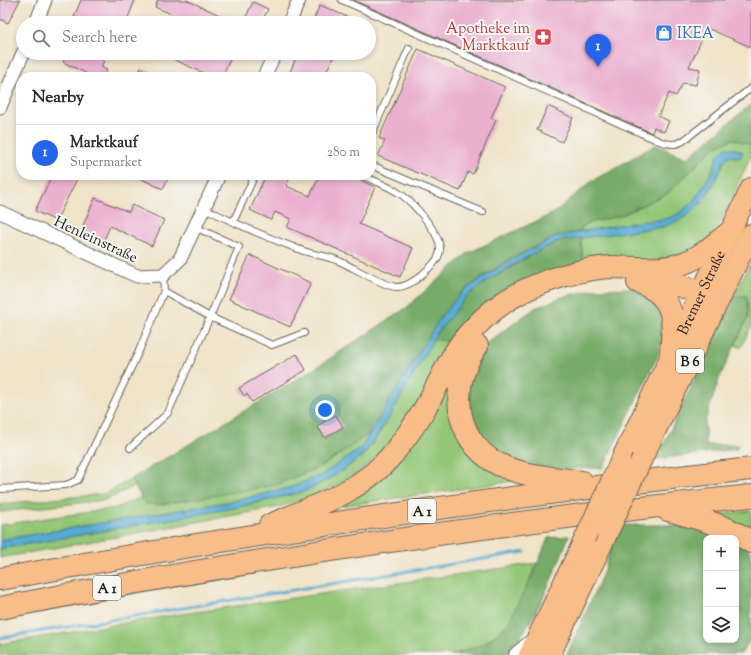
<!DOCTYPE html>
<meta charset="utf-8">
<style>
:root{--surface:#fff;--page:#f7f7f7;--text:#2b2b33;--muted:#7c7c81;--line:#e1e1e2;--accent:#2563eb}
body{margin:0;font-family:"Sorts Mill Goudy",serif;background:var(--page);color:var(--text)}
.controls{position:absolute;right:12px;bottom:12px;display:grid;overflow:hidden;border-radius:8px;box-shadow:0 2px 6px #0003}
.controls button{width:36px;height:36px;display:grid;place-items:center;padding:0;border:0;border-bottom:1px solid var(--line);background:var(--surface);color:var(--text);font:20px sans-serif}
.you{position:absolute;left:325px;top:410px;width:14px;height:14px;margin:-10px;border:3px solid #fff;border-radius:50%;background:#1a73e8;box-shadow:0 0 0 6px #1a73e833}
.badge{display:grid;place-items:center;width:26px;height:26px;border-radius:50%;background:var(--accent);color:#fff;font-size:13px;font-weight:700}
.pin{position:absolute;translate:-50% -33px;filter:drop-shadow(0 1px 2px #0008)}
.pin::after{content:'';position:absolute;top:21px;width:14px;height:12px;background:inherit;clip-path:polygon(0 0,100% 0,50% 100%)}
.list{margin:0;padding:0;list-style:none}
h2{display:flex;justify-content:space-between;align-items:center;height:52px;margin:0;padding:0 16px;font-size:17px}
h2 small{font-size:13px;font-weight:400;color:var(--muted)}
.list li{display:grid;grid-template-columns:26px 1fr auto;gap:12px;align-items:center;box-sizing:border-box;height:56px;padding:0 16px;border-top:1px solid var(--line)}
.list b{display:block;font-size:15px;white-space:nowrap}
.list p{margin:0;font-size:13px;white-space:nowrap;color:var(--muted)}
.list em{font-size:13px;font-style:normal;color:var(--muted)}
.icon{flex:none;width:22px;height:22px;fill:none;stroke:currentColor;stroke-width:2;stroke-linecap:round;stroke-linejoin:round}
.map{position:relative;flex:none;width:751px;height:655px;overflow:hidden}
.search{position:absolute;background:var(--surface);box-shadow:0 2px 6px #0003;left:16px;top:16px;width:360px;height:44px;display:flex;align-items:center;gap:10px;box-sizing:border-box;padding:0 14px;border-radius:22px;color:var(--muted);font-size:15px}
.panel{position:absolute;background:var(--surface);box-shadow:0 2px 6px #0003;left:16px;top:72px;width:360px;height:108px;border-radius:16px}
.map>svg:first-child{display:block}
</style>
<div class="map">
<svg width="751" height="655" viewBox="0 0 751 655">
<rect width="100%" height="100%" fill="#f6f6f2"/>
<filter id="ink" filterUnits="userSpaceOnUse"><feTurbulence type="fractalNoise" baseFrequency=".025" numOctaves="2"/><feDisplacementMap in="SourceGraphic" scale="8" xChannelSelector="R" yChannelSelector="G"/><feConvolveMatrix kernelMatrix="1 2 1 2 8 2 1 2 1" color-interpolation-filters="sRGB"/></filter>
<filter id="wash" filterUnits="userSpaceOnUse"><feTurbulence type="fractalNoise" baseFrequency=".012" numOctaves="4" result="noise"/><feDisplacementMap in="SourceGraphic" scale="16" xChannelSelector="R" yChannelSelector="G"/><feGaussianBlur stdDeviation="0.9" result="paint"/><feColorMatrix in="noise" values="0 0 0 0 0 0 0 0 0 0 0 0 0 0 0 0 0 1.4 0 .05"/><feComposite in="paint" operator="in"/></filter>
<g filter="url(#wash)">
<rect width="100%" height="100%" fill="#f0e3c8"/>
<path fill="#93c676" stroke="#587149" d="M733,139L751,145V156L717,229L707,241L669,260L583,263L581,238L663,227L705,201L725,160L729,156L737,157L742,151L735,148L718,155C709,180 695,207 670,218L581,231V228L589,223L622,215L668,193L716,146Z
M751,261V326L741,348L735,345L748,317L747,296H734Z
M432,339L454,342C426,389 402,440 357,473C337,488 303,500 279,507L0,558V549L234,508L303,492L320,484L344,470L364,454L376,439Z
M453,369L522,480L341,506Z
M370,433L361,448L322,475L292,487L233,501L0,540V525L116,508L142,497L145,504L324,465Z
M131,479L135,486L105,500L0,512V504L105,494Z
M751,511V531L712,515Z
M538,563L508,624L484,644L453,655H0V644L167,616Z"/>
<path fill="#76ab67" stroke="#496442" d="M751,104V145L733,139L716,146L668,193L622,215L589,223L581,228V231C537,241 499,265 463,291L370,433L324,465L276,485L158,505L145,504L131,479L314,369L406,308L468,253L554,213L592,181L655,145L687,158Z
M581,238L583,263L454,342L432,339L467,296L483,284L545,247L559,241Z
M631,288L659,304L666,323L657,357L603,468L537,470L505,460L474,432L465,388L487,343L535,308L565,296L596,289Z
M734,296H747L748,317L719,379L705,422L706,445H738L737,449L657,459Z
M621,525C655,526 697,521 728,538H706V640H736V542L748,549L751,554V638L741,654L567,655L604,571L611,546Z
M569,536C552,578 537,620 506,655H453L484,644L508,624L538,563L548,538Z"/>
<path fill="#56abd2" stroke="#396477" d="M726,147L743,152L740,158L729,156L725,160C709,192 701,215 663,227L559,241L519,261L483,284L467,296L437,333L389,418L364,454L344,470L320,484L303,492L234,508L0,549V540L233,501L292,487L322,475L361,448L442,315L463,291L512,259L558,236L624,224L670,218L680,213L694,201L713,171L718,155Z"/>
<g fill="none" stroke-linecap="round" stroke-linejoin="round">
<path stroke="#56abd2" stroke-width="3" d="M0,638L525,552"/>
</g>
<g id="blocks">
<path fill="#ebafd0" d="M0,0H20L8,23L0,19Z
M81,0H135L126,23H89L74,17Z
M158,0H187L237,23H183L185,20L155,7Z
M353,0H751V47L707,28L689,67L700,69L696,85L683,83L676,96L669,93L658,116L669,121L664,132L654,127L652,133Z
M253,2L268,9L261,23H243Z
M320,5L361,23H312Z
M418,49L505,87L491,118L496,120L473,174L468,172L460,191L378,156L385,141L379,138Z
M68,53H88L104,61L101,67L107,70L104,77H94L63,62Z
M160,53H233L222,77H212Z
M298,53H335L324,77H288Z
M141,68L161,77H137Z
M548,106L573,118L562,142L537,130Z
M52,175H68L77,179L56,221L35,211Z
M133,175H169L163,189Z
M266,175H291L286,186L310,196L320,175H348L375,187L359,224L413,248L400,277L287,227L291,219L275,212L271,220L250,210Z
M95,198L129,212L132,205L164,220L152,246L110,226L104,240L81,230Z
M250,255L311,283L290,327L229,299Z
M297,354L306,370L252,402L247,394L244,396L239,388Z
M336,415L343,427L325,438L317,426Z"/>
</g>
</g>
<g filter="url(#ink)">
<use href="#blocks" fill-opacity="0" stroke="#666258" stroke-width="1"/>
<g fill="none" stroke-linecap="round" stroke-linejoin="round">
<defs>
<path id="service" d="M342,0L659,141C668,144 675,146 683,141L751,88
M371,136L409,48
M371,165L483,212
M204,208C236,224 268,238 301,250C314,255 328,256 339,261C353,267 385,287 397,287C410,286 420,277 428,269C434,264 440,257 440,249C440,233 414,204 402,195C389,186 375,181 361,175
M233,222L255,175
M164,291L210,317L239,247L195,227
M130,448L168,413L210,317L272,345L304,333
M0,489L66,485L78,480L139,351L164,291L163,275"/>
<path id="minor" d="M36,23L45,0
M289,23L299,0
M264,77L275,53
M0,107L23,53
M0,212L137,276L163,275L180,259L219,175"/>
<path id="tertiary" d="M517,655L535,640"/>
<g id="primary">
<path d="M642,459L751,234"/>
<path id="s1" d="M620,462L751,188"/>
<path d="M529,655L585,538"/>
<path d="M550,655L607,534"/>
</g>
<path id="motorway" d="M640,277L660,279L701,293L721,295
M638,282C679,297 674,323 670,360
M477,346C446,388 455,448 507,468C530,477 558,478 582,482
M668,510C697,518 726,525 751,542
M270,525C313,507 361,492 392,455C403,441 415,425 424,410C437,388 447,362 462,342C476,324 495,307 514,296C540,281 583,268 612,267C636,267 661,272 684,263C701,257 715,244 729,233
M0,579C249,534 500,496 751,469
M0,608C248,559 499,522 751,496
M551,653L552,655"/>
</defs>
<use href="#service" stroke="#666258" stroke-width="8"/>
<use href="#minor" stroke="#666258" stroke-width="15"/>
<use href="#tertiary" stroke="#666258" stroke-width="18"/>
<use href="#primary" stroke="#666258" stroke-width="22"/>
<use href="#motorway" stroke="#666258" stroke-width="24"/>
<use href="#service" stroke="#fff" stroke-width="6"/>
<use href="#minor" stroke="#fff" stroke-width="13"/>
<use href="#tertiary" stroke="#fff" stroke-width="16"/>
<use href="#primary" stroke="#f8bd89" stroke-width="20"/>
<use href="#motorway" stroke="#f8bd89" stroke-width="22"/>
<defs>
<path id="primary-bridge" d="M607,534L642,459
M585,538L620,462"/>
</defs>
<use href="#primary-bridge" stroke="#666258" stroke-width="22" stroke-linecap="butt"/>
<use href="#primary-bridge" stroke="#f8bd89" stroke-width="20"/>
</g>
</g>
<defs>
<symbol id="shop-square" viewBox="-11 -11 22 22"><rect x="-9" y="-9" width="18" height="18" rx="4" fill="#3f7fe0" stroke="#f6f6f2"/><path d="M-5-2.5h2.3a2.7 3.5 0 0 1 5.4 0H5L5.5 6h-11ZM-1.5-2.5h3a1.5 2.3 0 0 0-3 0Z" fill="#fff"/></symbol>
<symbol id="pharmacy-square" viewBox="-11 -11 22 22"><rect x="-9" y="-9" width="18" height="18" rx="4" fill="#e0444e" stroke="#f6f6f2"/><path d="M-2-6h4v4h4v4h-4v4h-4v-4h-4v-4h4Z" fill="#fff"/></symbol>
</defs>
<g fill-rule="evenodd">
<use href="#shop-square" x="654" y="23" width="20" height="20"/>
<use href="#pharmacy-square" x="533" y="27" width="20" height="20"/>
</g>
<g text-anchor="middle" stroke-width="4" stroke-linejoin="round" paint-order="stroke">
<g fill="#f6f6f2" stroke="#5d5d5c" stroke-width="1">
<rect x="676" y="349" width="28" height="24" rx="3"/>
<rect x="408" y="499" width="28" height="24" rx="3"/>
<rect x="93" y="576" width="28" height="24" rx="3"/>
</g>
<g font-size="14" font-weight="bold" fill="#1c1c1c">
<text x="690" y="366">B 6</text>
<text x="422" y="516">A 1</text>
<text x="107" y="593">A 1</text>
</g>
<g font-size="15" fill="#be3a42" stroke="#f6f6f2" text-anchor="end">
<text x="530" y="33">Apotheke im<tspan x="530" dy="17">Marktkauf</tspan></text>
</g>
<g font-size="15" fill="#366cbe" stroke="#f6f6f2" text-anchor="start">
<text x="677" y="38">IKEA</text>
</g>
<g font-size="15" fill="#1c1c1c" stroke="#f6f6f2">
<text transform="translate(96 239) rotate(25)" y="5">Henleinstraße</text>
<text dy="5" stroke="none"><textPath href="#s1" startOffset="188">Bremer Straße</textPath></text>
</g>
</g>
</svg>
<div class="controls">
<button>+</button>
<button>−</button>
<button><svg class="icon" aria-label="layers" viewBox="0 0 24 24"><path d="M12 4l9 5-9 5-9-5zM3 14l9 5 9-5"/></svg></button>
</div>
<div class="you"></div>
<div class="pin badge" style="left:598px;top:67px">1</div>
<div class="search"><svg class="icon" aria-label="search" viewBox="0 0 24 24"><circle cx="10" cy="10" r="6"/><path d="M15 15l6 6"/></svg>Search here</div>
<section class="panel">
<h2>Nearby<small></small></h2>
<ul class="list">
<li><span class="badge">1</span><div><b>Marktkauf</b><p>Supermarket</p></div><em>280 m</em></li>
</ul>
</section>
</div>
